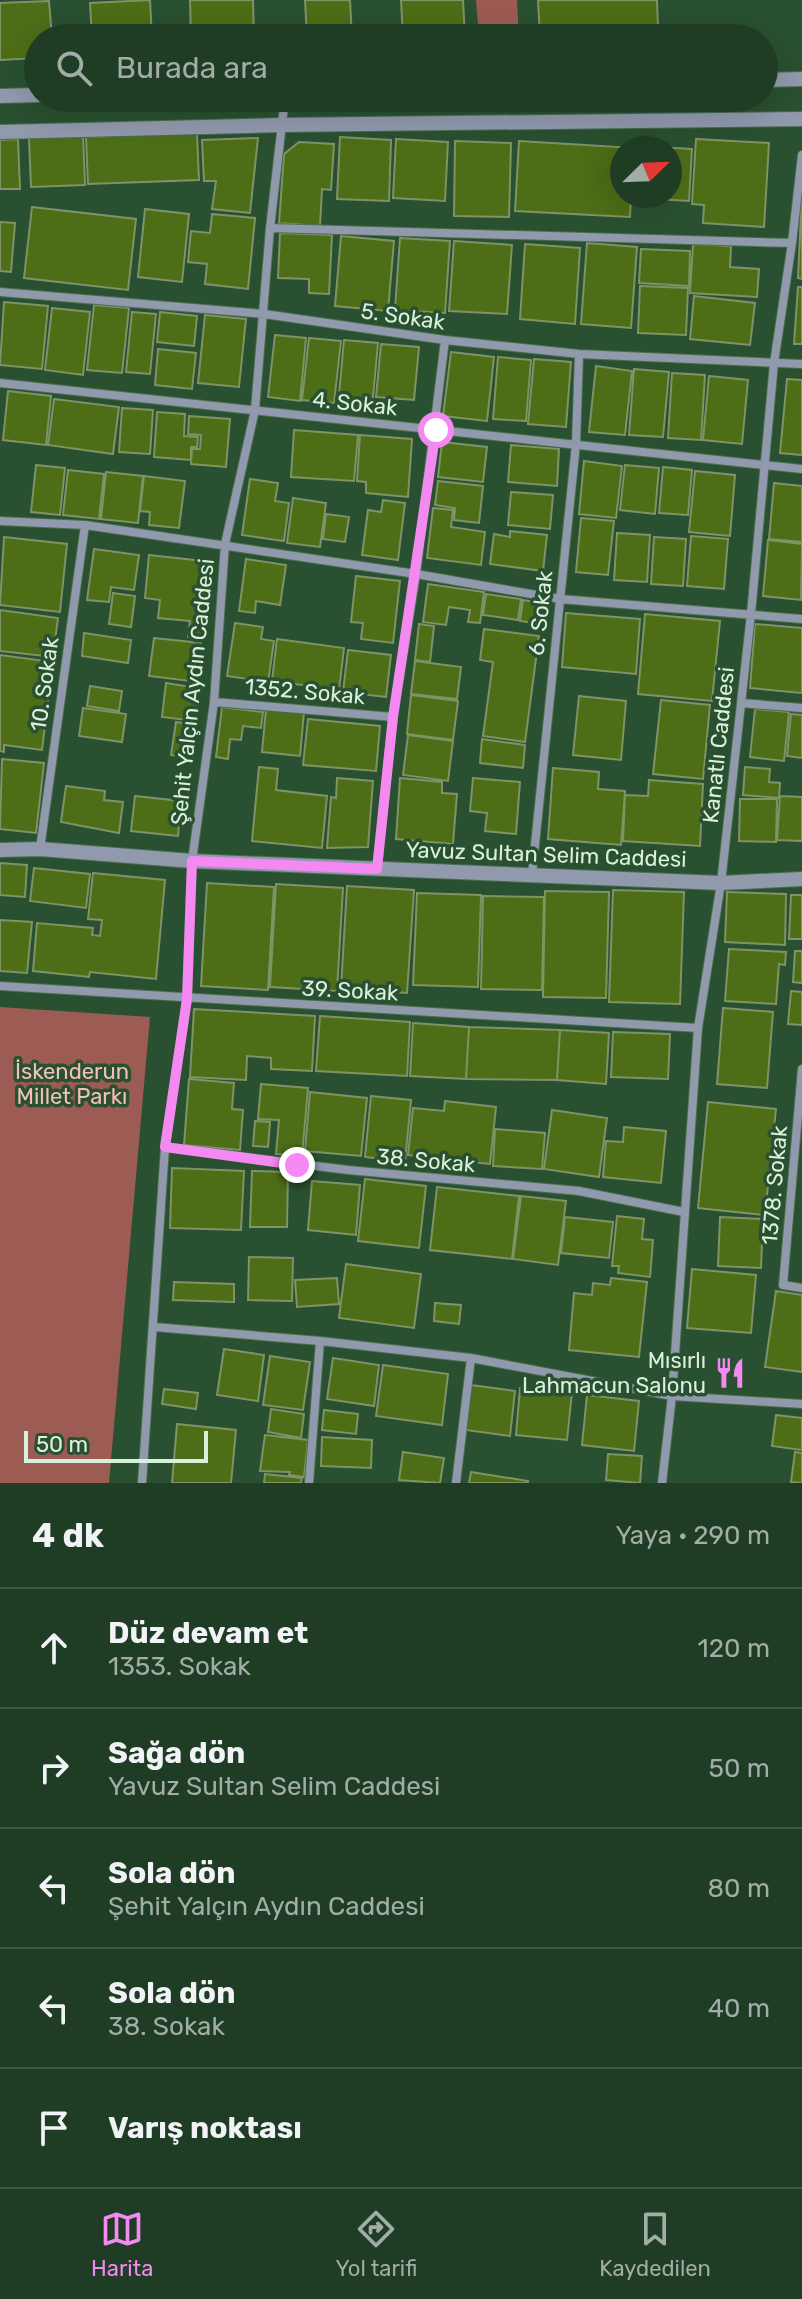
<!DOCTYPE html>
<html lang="tr">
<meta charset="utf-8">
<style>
:root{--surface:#1f3c24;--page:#27432c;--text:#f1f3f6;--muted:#a1ada6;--line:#3c5641;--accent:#f489f1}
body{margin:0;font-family:Rubik,sans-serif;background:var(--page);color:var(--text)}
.compass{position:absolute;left:610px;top:136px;width:72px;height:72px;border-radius:50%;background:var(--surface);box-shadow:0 8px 32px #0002;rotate:67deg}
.scale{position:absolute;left:24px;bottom:20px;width:184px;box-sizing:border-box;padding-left:8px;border:4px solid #daf0dd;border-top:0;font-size:22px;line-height:28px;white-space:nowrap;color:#daf0dd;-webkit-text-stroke:6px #295030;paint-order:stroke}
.stop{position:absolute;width:24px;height:24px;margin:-18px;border:6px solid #f489f1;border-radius:50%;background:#fff}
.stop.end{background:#f489f1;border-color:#fff;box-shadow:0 2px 8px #0008}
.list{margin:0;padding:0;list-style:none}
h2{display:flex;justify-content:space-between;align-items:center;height:104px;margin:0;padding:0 32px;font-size:34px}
h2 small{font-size:26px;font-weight:400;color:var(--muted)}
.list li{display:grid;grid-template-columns:52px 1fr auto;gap:24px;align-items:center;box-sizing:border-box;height:120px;padding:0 32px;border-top:2px solid var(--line)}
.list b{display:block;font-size:30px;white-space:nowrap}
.list p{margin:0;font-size:26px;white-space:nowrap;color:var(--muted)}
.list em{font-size:26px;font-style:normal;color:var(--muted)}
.icon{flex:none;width:44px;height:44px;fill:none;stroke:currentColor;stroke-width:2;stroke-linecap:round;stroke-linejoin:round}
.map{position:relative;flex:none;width:802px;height:1483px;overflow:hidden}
.search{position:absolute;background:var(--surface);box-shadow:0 8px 32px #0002;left:24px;right:24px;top:24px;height:88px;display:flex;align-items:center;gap:20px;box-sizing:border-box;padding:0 28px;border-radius:44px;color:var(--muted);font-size:30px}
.sheet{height:704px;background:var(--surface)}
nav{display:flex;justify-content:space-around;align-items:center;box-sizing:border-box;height:112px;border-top:2px solid var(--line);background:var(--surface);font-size:22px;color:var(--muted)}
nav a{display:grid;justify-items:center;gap:4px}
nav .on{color:var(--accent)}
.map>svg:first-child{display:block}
</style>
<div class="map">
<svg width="802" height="1483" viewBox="0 0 802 1483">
<rect width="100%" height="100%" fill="#295030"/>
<path fill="#9c5b53" d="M476,0H517L519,38H479Z
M0,1007L150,1017L109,1483H0Z"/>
<path fill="#4d6d16" stroke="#7f9366" stroke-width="2" d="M150,0L152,38H92L90,3Z
M190,0H253L254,38H191Z
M305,0H350L352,38H307Z
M401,0H463L465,38H403Z
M538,0H657L658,28L622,29V38H540Z
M49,1L52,38H38V58L0,60V3Z
M197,133L199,180L88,184L86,137Z
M83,135L85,185L31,187L29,138Z
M340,137L391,140L389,201L337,199Z
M258,138L250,213L212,209L216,181H204L202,140Z
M18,139L20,189H0V140Z
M396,139L448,142L445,201L393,198Z
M696,139L769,143L764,227L703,223L704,205L692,204Z
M455,141L511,143L509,217L454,216Z
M519,141L634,148H622V196H631L630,217L515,211Z
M299,142L334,144L331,190L322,189L320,226L279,223L284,154Z
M642,146L692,149L689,201L640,198V196H670V148Z
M802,191V279L798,278Z
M32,207L136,219L128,290L24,278Z
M145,209L189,214L182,282L138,277Z
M212,214L255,218L248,289L205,284L207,264L188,262L191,231L210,233Z
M0,222L15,223L11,272L0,271Z
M280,233L332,235L329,294L309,293V279L278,278Z
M341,236L394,241L388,311L335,306Z
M400,238L450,241L445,313L395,310Z
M454,241L512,245L507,314L449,311Z
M587,243L637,247L631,328L581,324Z
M525,244L580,248L575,324L520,319Z
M693,244L731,246L730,267L759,269L757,297L690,293Z
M641,249L690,251L689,286L639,283Z
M640,286L688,288L686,335L638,333Z
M798,287H802V344H794Z
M694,296L755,303L750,345L690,339Z
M4,302L48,306L42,369L0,365Z
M94,305L129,308L122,373L87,370Z
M52,308L90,312L83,375L45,370Z
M132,312L156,314L150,374L126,372Z
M160,312L197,316L194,346L157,342Z
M205,315L246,319L239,387L198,383Z
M275,335L306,338L300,401L268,397Z
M309,338L341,341L334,403L302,400Z
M344,340L378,343L372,408L338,405Z
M381,344L419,347L414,400L376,397Z
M158,349L196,353L192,389L155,385Z
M451,352L494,357L487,421L443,416Z
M498,357L531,360L526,421L493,419Z
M534,359L571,362L566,427L528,424Z
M596,366L632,371L625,435L589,432Z
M634,369L669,372L663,437L629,435Z
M672,373L705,375L701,440L668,438Z
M709,376L748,380L742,444L703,440Z
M787,379L802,380V455L780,453Z
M8,391L51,396L46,445L3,440Z
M54,399L119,407L113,454L48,445Z
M122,408L153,410L150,454L119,452Z
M157,412L185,414L184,436L198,437L197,447H191V460L154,457Z
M189,416L230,419L226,467L191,464L192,449H200L201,435L188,434Z
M294,430L358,435L354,481L291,477Z
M360,435L412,439L408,497L366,493V482L357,481Z
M442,442L487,447L483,482L438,477Z
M511,445L559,449L557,486L508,482Z
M584,461L622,466L616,518L579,514Z
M36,465L65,468L60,515L31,512Z
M625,465L659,468L655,514L620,510Z
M663,467L692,470L688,515L659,513Z
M68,470L104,474L99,519L63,515Z
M695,471L735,475L730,536L689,532Z
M106,472L143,476L138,523L101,519Z
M144,476L185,481L179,528L149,525L150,512L140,511Z
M250,479L278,483L275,501L289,503L284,541L242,535Z
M438,481L483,486L479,523L454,520L455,508L435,505Z
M774,483L802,486V542L769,539Z
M511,492L553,495L550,529L508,525Z
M293,498L326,503L320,547L287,543Z
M383,500L405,503L398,560L362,555L368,510L381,512Z
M433,508L453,510L451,527L485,532L481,565L427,558Z
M326,514L349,517L345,542L323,539Z
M581,518L614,521L608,575L576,572Z
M510,531L547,535L543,571L490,564L494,534L510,537Z
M617,533L650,535L647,582L614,580Z
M691,536L728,539L724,589L687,586Z
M4,537L67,544L60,612L0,605Z
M654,537L686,539L683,586L651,584Z
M768,540L802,544L801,600L763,596Z
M94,549L139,555L134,590L111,587L109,602L87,600Z
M149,555L212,562L204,639L188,637L190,621L158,618L160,600L145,598Z
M246,559L286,565L280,605L256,601L255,613L239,611Z
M356,576L400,581L393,643L361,639L363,623L351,622Z
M428,584L484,592L480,623L468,622L470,610L449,607L446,625L423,622Z
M113,593L135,596L131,627L109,624Z
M486,594L521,599L518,620L483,615Z
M523,600L543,603L540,624L520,621Z
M0,610L58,618L53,657L0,651Z
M566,613L640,619L636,674L562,667Z
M645,614L720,621L712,701L638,694Z
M235,623L263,627L261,639L274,641L268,682L227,676Z
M419,624L434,626L430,662L415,660Z
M755,624L802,628V693L750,688Z
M484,629L539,636L525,742L483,736L493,662L480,660Z
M84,633L131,640L128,663L82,656Z
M154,638L201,643L198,682L149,676Z
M277,639L344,648L339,690L272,681Z
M348,650L391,655L386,697L343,692Z
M0,655L53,662L42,750L4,745V752L0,751Z
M415,661L461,667L457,699L411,694Z
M166,683L198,688L194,721L162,717Z
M90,686L122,691L119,711L87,706Z
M411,695L458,701L453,740L407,734Z
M579,696L626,701L621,760L573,755Z
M661,700L710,705L703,779L653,774Z
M222,707L263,712L261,728L243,726L241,740L230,739L228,759L216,757Z
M83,708L126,714L122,742L79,736Z
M266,709L304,712L300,756L262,752Z
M755,709L789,712L784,761L750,757Z
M791,714L802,715V758L787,756Z
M308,719L380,726L376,771L303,765Z
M176,722L195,725L191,758L171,755Z
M408,735L453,741L448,781L403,775Z
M482,739L525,745L523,768L480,763Z
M2,759L44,763L36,833L0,829Z
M259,767L278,769L276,790L327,796L322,848L252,841Z
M745,767L770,769L769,782L780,783L779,798L743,795Z
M553,768L599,772L598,789L625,791L621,845L548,839Z
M337,778L373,781L368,847L327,848L331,797L336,798Z
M400,778L442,782V793L457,794L453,844L396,839Z
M473,778L520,782L516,834L485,831L487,813L470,811Z
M649,780L703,784L700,846L623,841L625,795L648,796Z
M66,786L105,791L104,800L123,802L119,833L61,822Z
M135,796L181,801L178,836L131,831Z
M780,796L802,797V841L777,840Z
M740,799H777L776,842L739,841Z
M0,863L27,865L25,897L0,895Z
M34,868L90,874L86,908L30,901Z
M93,873L165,880L156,979L90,972L89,977L33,971L37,923L93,928L92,935L100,936L102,920L88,919Z
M207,883L274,887L268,990L201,986Z
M276,884L343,888L337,991L270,987Z
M347,886L414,890L407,993L341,988Z
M613,890L684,892L680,1004L609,1002Z
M545,891L609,892L606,998L543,997Z
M727,892L786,894L785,945L725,942Z
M417,893L481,895L478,987L413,985Z
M791,895H802V939H789Z
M483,896L544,897L542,990L481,989Z
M0,920L32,922L27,973L0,971Z
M729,949L786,952L785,965L779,964L776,1004L725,1001Z
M795,951H802V983L793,982Z
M791,991L802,992V1025L788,1024Z
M723,1008L773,1012L767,1088L717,1084Z
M194,1009L315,1016L312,1071L271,1069V1058L247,1056L246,1080L190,1077Z
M320,1016L410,1022L407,1076L316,1071Z
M413,1023L469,1027L466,1079L410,1076Z
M469,1027L560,1030L557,1080L466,1079Z
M560,1030L609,1033L606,1084L557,1080Z
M613,1032L670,1034L668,1079L611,1077Z
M189,1079L234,1083L232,1109L243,1110L240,1150L184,1145Z
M261,1084L308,1088L302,1156L276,1154L279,1120L258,1119Z
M310,1092L367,1098L361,1156L305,1151Z
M371,1096L411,1100L405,1162L365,1157Z
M445,1101L496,1107L490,1164L408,1155L413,1108L444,1111Z
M708,1102L776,1109L765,1215L698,1208Z
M552,1110L607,1118L599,1177L544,1169Z
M255,1121L270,1122L268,1147L253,1146Z
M624,1127L666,1131L661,1183L603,1177L606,1141L623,1142Z
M495,1129L545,1133L542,1169L493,1166Z
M172,1168L244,1171L241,1230L170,1228Z
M252,1171L288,1172L287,1227H250Z
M365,1179L426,1186L419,1248L358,1241Z
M312,1181L360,1185L356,1235L308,1230Z
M437,1187L519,1196L512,1259L430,1250Z
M521,1196L566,1201L558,1265L513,1259Z
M617,1216L644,1219L642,1239L653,1240L650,1277L618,1273L619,1266H612Z
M565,1217L613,1222L609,1258L561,1253Z
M720,1217L763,1219L761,1268L718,1266Z
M249,1257L293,1258L292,1301L248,1300Z
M346,1264L421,1274L414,1328L339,1318Z
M692,1269L756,1275L751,1333L687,1328Z
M337,1278L339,1304L297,1307L295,1280Z
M611,1278L647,1282L639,1357L569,1350L574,1293L592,1295L593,1283L610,1285Z
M174,1282L234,1284V1302L173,1300Z
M776,1291L802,1295V1372L765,1367Z
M435,1303L461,1305L459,1324L434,1321Z
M224,1349L264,1355L258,1401L217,1395Z
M270,1356L310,1362L303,1410L263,1405Z
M333,1358L379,1365L374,1406L327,1399Z
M383,1365L448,1374L442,1425L376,1416Z
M471,1385L515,1391L510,1436L466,1430Z
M520,1388L572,1392L567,1440L516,1435Z
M164,1389L198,1393L196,1409L162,1404Z
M587,1395L639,1401L634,1451L582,1445Z
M271,1409L304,1414L301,1438L268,1432Z
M324,1410L358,1414L356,1434L322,1430Z
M776,1415L802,1418V1450L772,1446Z
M177,1424L236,1430L231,1483H172Z
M265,1435L308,1440L304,1477L289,1475L290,1472L260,1471Z
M322,1437L372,1440L371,1468L321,1466Z
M403,1452L444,1458L440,1483L399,1480Z
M795,1452L802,1453V1483L791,1482Z
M608,1454L642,1456L640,1483L606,1480Z
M471,1472L528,1481V1483H469Z
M265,1474L302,1478L301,1483H264Z"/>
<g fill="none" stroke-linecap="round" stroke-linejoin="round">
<defs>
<path id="minor" d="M270,228L792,243
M0,292L264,314L445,340L579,354L802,364
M0,383L802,469
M0,521L85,525L416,574L560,599L802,619
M214,702L393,717
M741,703L802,708
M40,849L85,525
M377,869L393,717L416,574L445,340
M532,874L576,444L579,354
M0,986L698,1028
M802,1069L783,1285L802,1288
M165,1147L348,1170L579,1191L684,1212
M154,1327L320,1341L471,1358L672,1396L802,1404
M142,1483L165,1147L187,999L192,861L214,702L225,544L255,410L270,228L285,98
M309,1483L320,1341
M456,1483L471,1358
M662,1483L672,1396L698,1028L721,883L751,614L774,363L792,243L802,155"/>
<path id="tertiary" d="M764,80L802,79
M0,96L38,95
M0,132L282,125L802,119
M0,850L40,849L192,861L721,883L802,879"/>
</defs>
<use href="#minor" stroke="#496d4f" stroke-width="10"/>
<use href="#tertiary" stroke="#496d4f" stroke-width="16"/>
<use href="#minor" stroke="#9199ad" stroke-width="8"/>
<use href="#tertiary" stroke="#9199ad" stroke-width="14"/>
</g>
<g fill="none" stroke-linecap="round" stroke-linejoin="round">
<path stroke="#f489f1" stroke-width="10" d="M297,1165L165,1147L187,999L192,861L377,869L393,717L436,430"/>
</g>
<defs>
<symbol id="restaurant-bare" viewBox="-9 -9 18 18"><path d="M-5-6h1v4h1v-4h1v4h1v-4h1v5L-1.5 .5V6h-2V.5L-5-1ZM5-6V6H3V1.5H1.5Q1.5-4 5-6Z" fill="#f489f1" stroke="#295030" stroke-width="2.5" paint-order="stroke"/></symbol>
</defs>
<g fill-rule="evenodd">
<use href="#restaurant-bare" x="708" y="1351" width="44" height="44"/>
</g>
<g text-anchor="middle" stroke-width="7" stroke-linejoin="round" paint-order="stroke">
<g font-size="22" fill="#daf0dd" stroke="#295030">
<text transform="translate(403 316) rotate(8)" y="8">5. Sokak</text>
<text transform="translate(355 403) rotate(6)" y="8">4. Sokak</text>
<text transform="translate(540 613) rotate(-84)" y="8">6. Sokak</text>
<text transform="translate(44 684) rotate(-82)" y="8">10. Sokak</text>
<text transform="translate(305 691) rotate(5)" y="8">1352. Sokak</text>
<text transform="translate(192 692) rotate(-84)" y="8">Şehit Yalçın Aydın Caddesi</text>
<text transform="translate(718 745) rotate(-84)" y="8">Kanatlı Caddesi</text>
<text transform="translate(546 854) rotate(2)" y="8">Yavuz Sultan Selim Caddesi</text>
<text transform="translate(350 990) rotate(3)" y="8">39. Sokak</text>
<text transform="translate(426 1160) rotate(5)" y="8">38. Sokak</text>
<text transform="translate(774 1185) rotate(-85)" y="8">1378. Sokak</text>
</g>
<g font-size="22" fill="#f3c0b9" stroke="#295030">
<text x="72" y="1079">İskenderun<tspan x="72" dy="25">Millet Parkı</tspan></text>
</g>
<g font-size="22" fill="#daf0dd" stroke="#295030" text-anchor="end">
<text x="706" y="1368">Mısırlı<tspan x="706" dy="25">Lahmacun Salonu</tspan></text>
</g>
</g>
</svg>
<svg class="compass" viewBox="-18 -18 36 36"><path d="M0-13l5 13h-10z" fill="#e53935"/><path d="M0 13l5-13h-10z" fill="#a1ada6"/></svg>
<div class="scale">50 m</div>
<div class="stop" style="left:436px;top:430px"></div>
<div class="stop end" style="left:297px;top:1165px"></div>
<div class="search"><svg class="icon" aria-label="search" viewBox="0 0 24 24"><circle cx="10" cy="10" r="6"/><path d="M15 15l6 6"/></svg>Burada ara</div>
</div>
<section class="sheet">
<h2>4 dk<small>Yaya · 290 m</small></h2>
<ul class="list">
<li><svg class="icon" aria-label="ahead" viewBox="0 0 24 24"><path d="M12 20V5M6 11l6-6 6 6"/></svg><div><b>Düz devam et</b><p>1353. Sokak</p></div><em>120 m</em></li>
<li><svg class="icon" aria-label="right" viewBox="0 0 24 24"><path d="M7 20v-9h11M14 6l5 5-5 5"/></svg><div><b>Sağa dön</b><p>Yavuz Sultan Selim Caddesi</p></div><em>50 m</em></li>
<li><svg class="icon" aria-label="left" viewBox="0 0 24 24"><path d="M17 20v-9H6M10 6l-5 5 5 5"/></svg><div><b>Sola dön</b><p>Şehit Yalçın Aydın Caddesi</p></div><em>80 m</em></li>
<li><svg class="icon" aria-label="left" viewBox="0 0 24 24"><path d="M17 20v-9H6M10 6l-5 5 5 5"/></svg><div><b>Sola dön</b><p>38. Sokak</p></div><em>40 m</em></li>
<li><svg class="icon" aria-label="arrive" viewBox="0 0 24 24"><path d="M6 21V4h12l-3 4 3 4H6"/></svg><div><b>Varış noktası</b></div></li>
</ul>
</section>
<nav>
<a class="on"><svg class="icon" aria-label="map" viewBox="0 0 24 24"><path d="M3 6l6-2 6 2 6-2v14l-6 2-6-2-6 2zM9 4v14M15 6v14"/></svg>Harita</a>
<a><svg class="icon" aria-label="directions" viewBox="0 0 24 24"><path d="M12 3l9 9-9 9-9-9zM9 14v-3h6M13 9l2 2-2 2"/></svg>Yol tarifi</a>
<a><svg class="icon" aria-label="saved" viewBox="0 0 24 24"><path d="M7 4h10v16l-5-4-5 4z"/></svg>Kaydedilen</a>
</nav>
